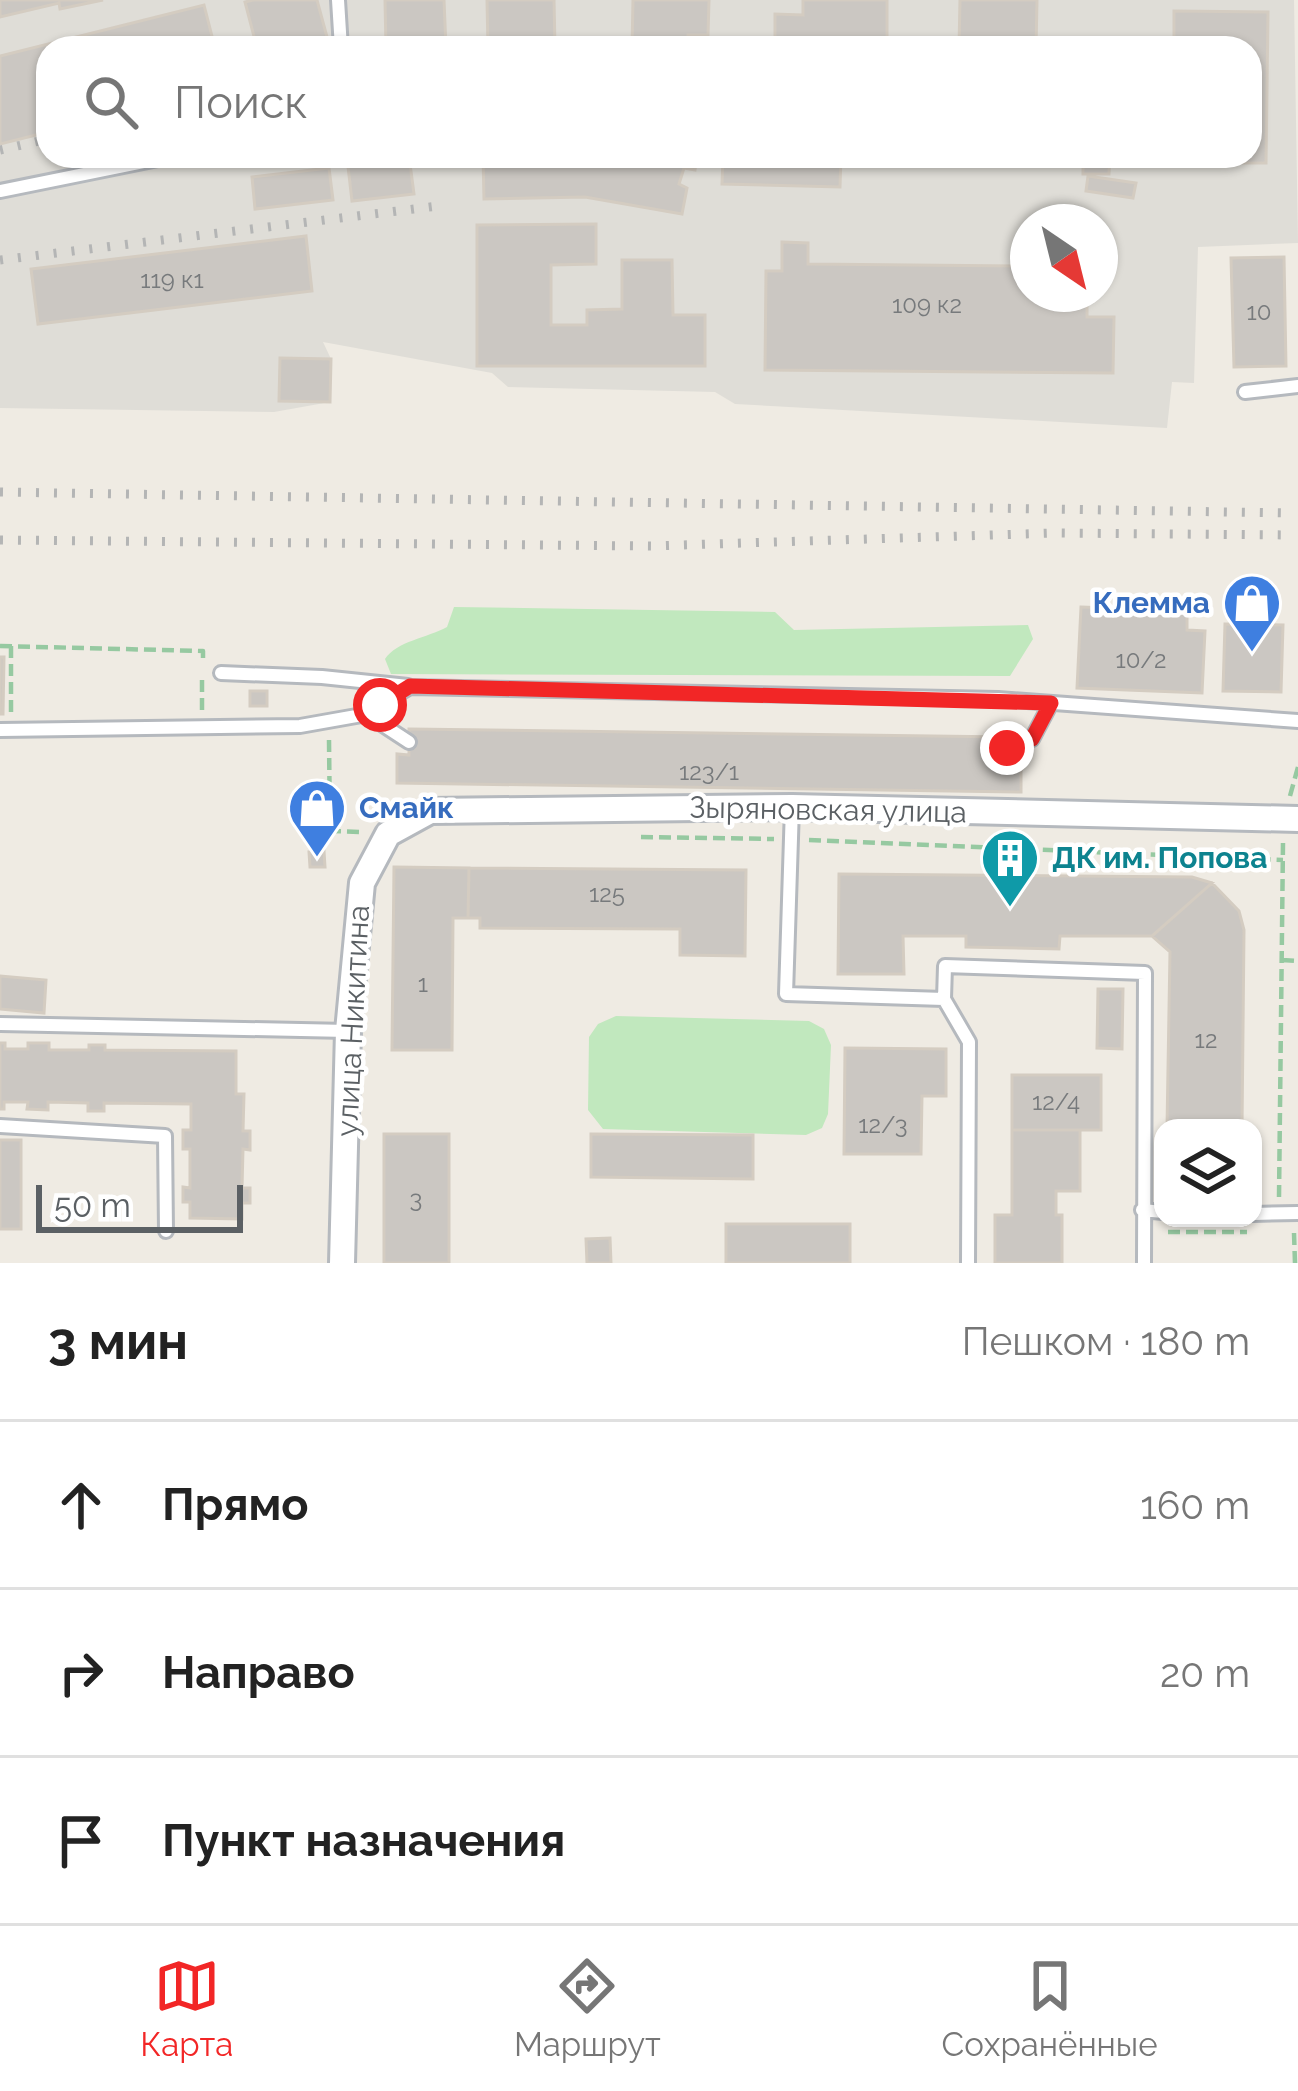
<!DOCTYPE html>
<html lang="ru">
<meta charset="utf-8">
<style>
:root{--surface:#fff;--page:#f2f2f2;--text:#222;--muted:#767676;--line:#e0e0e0;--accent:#f22626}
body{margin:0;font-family:Raleway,sans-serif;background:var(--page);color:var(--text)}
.controls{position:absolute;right:36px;bottom:36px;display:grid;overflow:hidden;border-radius:24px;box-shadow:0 3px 9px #0004}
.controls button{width:108px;height:108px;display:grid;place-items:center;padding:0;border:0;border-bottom:3px solid var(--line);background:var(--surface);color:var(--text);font:60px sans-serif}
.compass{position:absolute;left:1010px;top:204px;width:108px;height:108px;border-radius:50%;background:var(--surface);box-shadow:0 3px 9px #0004;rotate:145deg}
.scale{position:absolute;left:36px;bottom:30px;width:207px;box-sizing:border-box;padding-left:12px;border:6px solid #5b6064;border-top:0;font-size:33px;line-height:42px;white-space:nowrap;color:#5b6064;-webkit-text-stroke:9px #fff;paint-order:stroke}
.stop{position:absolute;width:36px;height:36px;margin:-27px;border:9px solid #f22626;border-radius:50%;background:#fff}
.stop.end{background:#f22626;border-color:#fff;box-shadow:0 3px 12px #0008}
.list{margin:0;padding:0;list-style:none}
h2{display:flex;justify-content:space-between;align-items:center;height:156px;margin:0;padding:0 48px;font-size:51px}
h2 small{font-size:39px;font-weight:400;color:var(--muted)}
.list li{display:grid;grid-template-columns:78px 1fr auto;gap:36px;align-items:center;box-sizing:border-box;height:168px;padding:0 48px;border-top:3px solid var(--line)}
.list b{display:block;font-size:45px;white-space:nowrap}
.list em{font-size:39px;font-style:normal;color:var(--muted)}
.icon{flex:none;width:66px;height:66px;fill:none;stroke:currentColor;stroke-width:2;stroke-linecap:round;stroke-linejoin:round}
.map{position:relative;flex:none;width:1298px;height:1263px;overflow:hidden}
.search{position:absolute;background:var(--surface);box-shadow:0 3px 9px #0004;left:36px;right:36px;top:36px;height:132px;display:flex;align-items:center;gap:30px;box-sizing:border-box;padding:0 42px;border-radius:36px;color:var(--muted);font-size:45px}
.sheet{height:660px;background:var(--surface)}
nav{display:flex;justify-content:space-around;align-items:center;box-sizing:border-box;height:168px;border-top:3px solid var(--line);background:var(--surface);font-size:33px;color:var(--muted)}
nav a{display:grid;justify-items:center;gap:6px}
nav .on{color:var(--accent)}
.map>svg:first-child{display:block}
</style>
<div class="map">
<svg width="1298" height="1263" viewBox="0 0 1298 1263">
<rect width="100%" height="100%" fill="#efebe3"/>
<path fill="#dfddd7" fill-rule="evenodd" d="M0,0H1294L1298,243L1198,247L1194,383L1172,382L1167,428L735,404L715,392L508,387L492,373L323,342L331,359L330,402L274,412L0,408ZM48,48H1250V156H48ZM1028,222H1100V294H1028Z"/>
<path fill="#c1e8be" d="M454,607L775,612L794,630L1028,625L1033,639L1010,676L391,674L385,659C397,641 427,638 447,627Z
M616,1016L809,1021L824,1029L831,1045L828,1114L822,1128L806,1135L603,1129L588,1110L589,1037L598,1024Z"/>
<path fill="#cbc7c2" stroke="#d4ccc1" stroke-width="3" d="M0,0H103L60,9L59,3L0,17Z
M253,0H317L330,48H257L245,2Z
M385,0H444L446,48H386Z
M487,0H554L555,48H488Z
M633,0H709L708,35H688V48H632Z
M803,0H887V48H775V14L803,15Z
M960,0H1037L1036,48H959Z
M204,5L215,48H48V132L0,144V56Z
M1174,11L1268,12L1266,163H1173V156H1250V48H1174Z
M409,156L414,194L352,201L347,158Z
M483,156H697L695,170L684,168L679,184L687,188L682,214L585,197L484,199Z
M723,156H841L840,187L722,184Z
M1083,156H1110L1109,174H1083Z
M329,168L333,200L255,209L252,177Z
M1088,176L1136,183L1133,198L1086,191Z
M596,224V264L551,265V325H587V310L622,309V260H672L673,315H705V366H477V225Z
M306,236L312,291L38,324L31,269Z
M782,242L808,243V264L1028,266V294H1087V317H1114L1113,373L765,370L766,271H782Z
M1284,257L1286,366L1234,367L1231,258Z
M280,358L331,359L330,402L279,401Z
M1081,607L1187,611V630L1205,631L1202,693L1077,688Z
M1225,624L1283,625L1281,692L1223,691Z
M0,657H4L3,714H0Z
M250,691H267V706H250Z
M409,729L1007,737V760H1021V792L397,783V754L409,755Z
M324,851L325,867H310L309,852Z
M394,867L469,868L468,918H453L452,1050H392Z
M469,868L746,870L745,956L680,955V929L480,928V918H468Z
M839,874L1192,877L1212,883L1152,936H1060L1059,949L966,947V936H903L904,974H838Z
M1212,883L1239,911L1244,930L1242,1128H1167L1170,952L1152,936Z
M0,976L46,980L44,1013L0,1009Z
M1098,989H1123L1122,1049L1097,1048Z
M0,1043H5V1049H28V1043H49V1050H89V1045H105V1050L236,1051V1094H244L243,1131H250V1150L243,1149L242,1188H250V1203H242V1219L190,1218V1202H183V1187L190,1188V1149H183V1130H191V1104L104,1103V1111H88V1103L48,1102V1110L27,1109L28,1102H4V1109H0Z
M845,1048L946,1049V1096H922L921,1154H844Z
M1012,1075H1101V1130H1012Z
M1012,1130H1080V1191H1056V1215H1062V1263H995V1215H1012Z
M384,1134H449V1263H384Z
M591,1134L753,1135V1179L591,1177Z
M0,1140H21V1229H0Z
M726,1224H850V1263H726Z
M610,1238L611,1263H587L586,1239Z"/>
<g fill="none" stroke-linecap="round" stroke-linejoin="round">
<defs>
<path id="service" d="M338,0L341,48
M0,191L173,156
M1245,392L1298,386
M221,673L322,677L408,686
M380,705V723L409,742
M0,730L300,726L362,715L410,687L998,699L1298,721
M1007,748L1032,739L1051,703
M792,807L786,994L944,999L945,966L1145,973L1144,1263
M944,999L969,1042L968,1263
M0,1024L348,1031
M0,1126L165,1136L166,1231
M1142,1210L1163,1212
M1253,1214L1298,1213"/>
<path id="minor" d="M342,1263L348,1031L362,883L388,834L430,811L792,807L1298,819"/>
</defs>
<use href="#service" stroke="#b5b9be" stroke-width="18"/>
<use href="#minor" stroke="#b5b9be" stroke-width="30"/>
<path stroke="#96c9a1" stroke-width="4.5" stroke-dasharray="12 6" stroke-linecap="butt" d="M0,646L203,651V662
M11,646V713
M202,710V679
M329,740L330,831L360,832
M1290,796L1298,767
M641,837L774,839
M809,840L1283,860
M1282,960L1298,961
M1279,1197L1283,842
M1168,1232H1247
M1294,1233L1295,1263"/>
<use href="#service" stroke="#fff" stroke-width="12"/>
<use href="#minor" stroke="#fff" stroke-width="24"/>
<path stroke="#b4b5b5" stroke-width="9" stroke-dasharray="3 15" stroke-linecap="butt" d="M0,150L48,139
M0,260L438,206
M0,492L1293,513
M0,540L651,546L1054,533L1293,535"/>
</g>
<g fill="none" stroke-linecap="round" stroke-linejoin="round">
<path stroke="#f22626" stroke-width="15" d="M380,705L410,686L1051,703L1032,739L1007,748"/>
</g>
<defs>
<symbol id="shop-pin" viewBox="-11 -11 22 30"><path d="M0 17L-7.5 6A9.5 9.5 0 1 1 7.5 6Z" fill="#3f7fe0" stroke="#fff"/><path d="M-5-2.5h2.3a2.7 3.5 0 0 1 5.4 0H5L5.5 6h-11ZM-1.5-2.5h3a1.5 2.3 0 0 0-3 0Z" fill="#fff"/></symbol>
<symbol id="building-pin" viewBox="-11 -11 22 30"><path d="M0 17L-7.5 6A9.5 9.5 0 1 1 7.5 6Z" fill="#0f9aa8" stroke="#fff"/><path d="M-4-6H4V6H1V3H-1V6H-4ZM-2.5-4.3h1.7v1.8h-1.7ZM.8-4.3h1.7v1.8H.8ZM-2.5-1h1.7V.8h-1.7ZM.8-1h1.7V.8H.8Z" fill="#fff"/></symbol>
</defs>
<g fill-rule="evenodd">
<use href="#shop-pin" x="1219" y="570" width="66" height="90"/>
<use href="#shop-pin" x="284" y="775" width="66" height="90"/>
<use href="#building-pin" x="977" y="825" width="66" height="90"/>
</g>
<g text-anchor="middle" stroke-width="9" stroke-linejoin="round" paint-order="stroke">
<g font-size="24" fill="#777a7c">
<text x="172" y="288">119 к1</text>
<text x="927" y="313">109 к2</text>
<text x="1259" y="320">10</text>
<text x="1141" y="668">10/2</text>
<text x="709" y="780">123/1</text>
<text x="607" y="902">125</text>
<text x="423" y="992">1</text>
<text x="1206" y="1048">12</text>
<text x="1056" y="1110">12/4</text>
<text x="883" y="1133">12/3</text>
<text x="416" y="1207">3</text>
</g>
<g font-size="30" font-weight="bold" fill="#366cbe" stroke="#fff" text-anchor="end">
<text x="1210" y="613">Клемма</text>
<text x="359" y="818" text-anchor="start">Смайк</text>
</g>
<g font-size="30" fill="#5b6064" stroke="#fff">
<text transform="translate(828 810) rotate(1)" y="10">Зыряновская улица</text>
<text transform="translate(353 1021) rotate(-87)" y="10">улица Никитина</text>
</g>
<g font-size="30" font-weight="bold" fill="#0d838f" stroke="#fff" text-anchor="start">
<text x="1052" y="868">ДК им. Попова</text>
</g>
</g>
</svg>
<div class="controls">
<button><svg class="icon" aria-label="layers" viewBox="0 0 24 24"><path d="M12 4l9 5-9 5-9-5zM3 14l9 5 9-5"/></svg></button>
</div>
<svg class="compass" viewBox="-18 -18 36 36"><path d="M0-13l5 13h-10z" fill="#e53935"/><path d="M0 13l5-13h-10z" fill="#767676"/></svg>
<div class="scale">50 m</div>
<div class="stop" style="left:380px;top:705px"></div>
<div class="stop end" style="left:1007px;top:748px"></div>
<div class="search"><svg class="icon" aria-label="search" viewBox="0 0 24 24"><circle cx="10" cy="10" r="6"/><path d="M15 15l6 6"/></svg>Поиск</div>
</div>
<section class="sheet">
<h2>3 мин<small>Пешком · 180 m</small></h2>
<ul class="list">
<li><svg class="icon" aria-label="ahead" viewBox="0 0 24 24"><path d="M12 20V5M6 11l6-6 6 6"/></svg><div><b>Прямо</b></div><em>160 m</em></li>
<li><svg class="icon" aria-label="right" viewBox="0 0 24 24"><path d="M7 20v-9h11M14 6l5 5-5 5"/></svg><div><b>Направо</b></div><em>20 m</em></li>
<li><svg class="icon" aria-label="arrive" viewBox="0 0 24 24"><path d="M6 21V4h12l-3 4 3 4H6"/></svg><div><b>Пункт назначения</b></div></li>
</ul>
</section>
<nav>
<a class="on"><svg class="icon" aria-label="map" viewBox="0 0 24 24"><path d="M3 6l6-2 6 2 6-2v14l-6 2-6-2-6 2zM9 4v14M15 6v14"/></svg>Карта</a>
<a><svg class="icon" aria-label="directions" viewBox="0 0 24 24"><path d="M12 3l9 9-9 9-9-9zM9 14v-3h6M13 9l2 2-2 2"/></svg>Маршрут</a>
<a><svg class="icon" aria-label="saved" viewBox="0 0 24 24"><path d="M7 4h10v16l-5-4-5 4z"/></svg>Сохранённые</a>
</nav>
